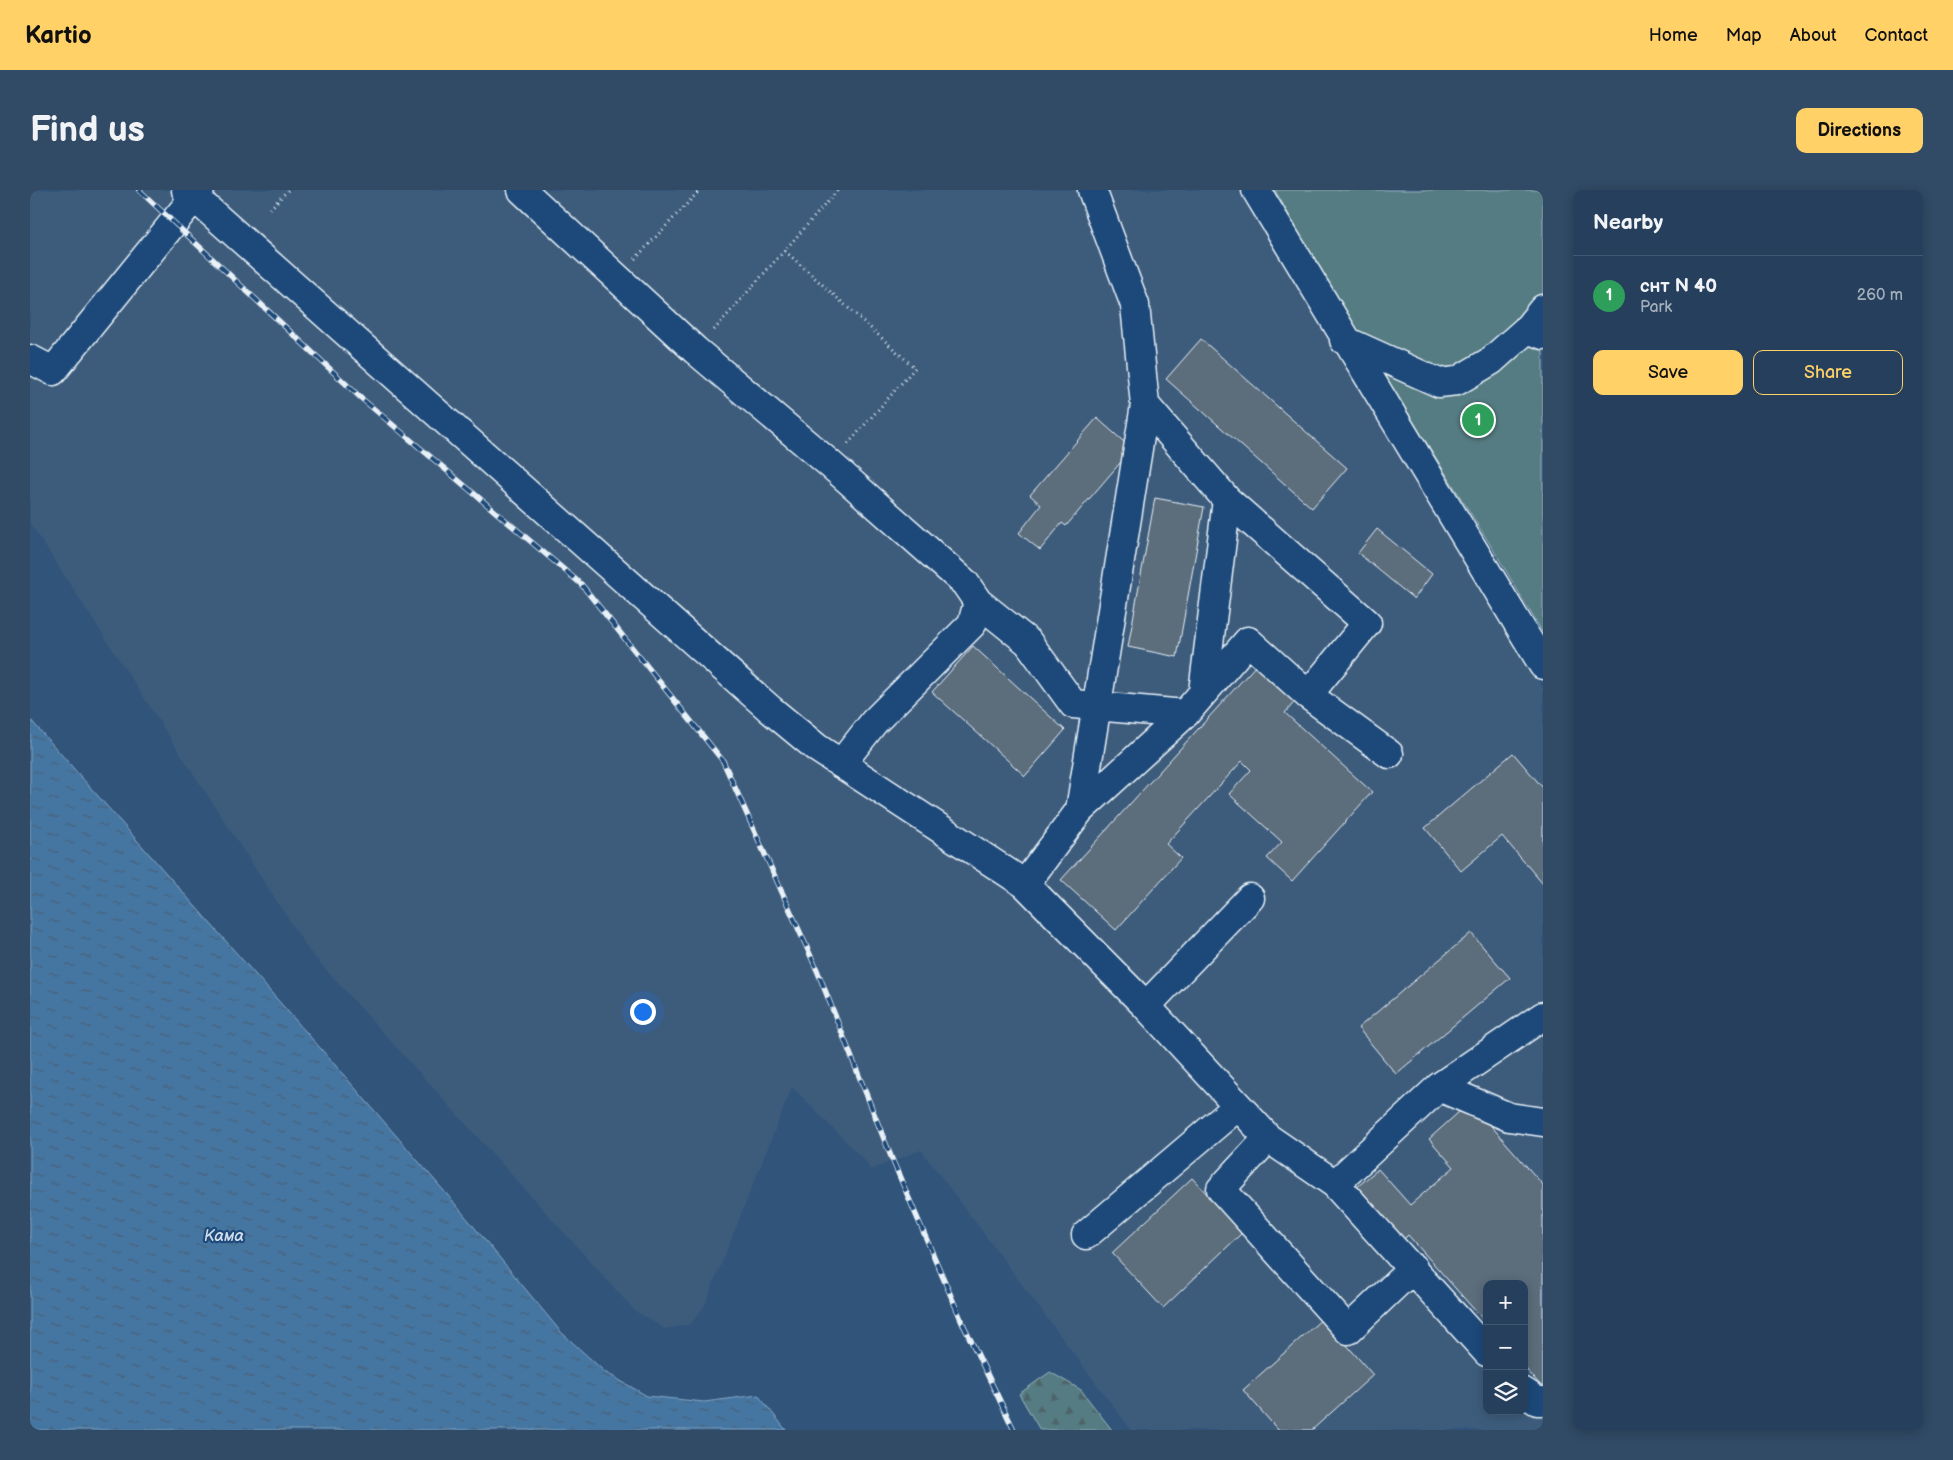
<!DOCTYPE html>
<meta charset="utf-8">
<style>
:root{--surface:#253f5c;--page:#314a65;--text:#f1f3f6;--muted:#a3afbb;--line:#425872;--accent:#ffd166}
body{margin:0;font-family:"Balsamiq Sans",sans-serif;background:var(--page);color:var(--text)}
.controls{position:absolute;right:15px;bottom:15px;display:grid;overflow:hidden;border-radius:10px;box-shadow:0 2px 12px #0003}
.controls button{width:45px;height:45px;display:grid;place-items:center;padding:0;border:0;border-bottom:1px solid var(--line);background:var(--surface);color:var(--text);font:25px sans-serif}
.you{position:absolute;left:612px;top:821px;width:18px;height:18px;margin:-12px;border:4px solid #fff;border-radius:50%;background:#1a73e8;box-shadow:0 0 0 8px #1a73e833}
.badge{display:grid;place-items:center;width:32px;height:32px;border-radius:50%;background:var(--accent);color:#fff;font-size:16px;font-weight:700}
.pin{position:absolute;translate:-50% -50%;border:2px solid #fff;box-shadow:0 1px 5px #0006}
.list{margin:0;padding:0;list-style:none}
h2{display:flex;justify-content:space-between;align-items:center;height:65px;margin:0;padding:0 20px;font-size:21px}
h2 small{font-size:16px;font-weight:400;color:var(--muted)}
.list li{display:grid;grid-template-columns:32px 1fr auto;gap:15px;align-items:center;box-sizing:border-box;height:80px;padding:0 20px;border-top:1px solid var(--line)}
.list b{display:block;font-size:19px;white-space:nowrap}
.list p{margin:0;font-size:16px;white-space:nowrap;color:var(--muted)}
.list em{font-size:16px;font-style:normal;color:var(--muted)}
.actions{display:flex;gap:10px;padding:15px 20px}
.actions a{flex:1;padding:11px 0;border:1px solid var(--accent);border-radius:10px;text-align:center;font-size:18px;color:var(--accent)}
.actions .main{background:var(--accent);color:#111}
.icon{flex:none;width:28px;height:28px;fill:none;stroke:currentColor;stroke-width:2;stroke-linecap:round;stroke-linejoin:round}
.map{position:relative;flex:none;width:1513px;height:1240px;overflow:hidden;border-radius:10px}
header{display:flex;align-items:center;gap:30px;box-sizing:border-box;height:70px;padding:0 25px;background:var(--accent);color:#111}
header strong{font-size:24px}
nav{display:flex;gap:28px;margin-inline-start:auto;font-size:18px}
.intro{display:flex;align-items:center;justify-content:space-between;box-sizing:border-box;height:120px;padding:0 30px}
h1{margin:0;font-size:35px}
.button{padding:12px 22px;border-radius:10px;background:var(--accent);color:#111;font-size:18px;font-weight:700}
main{display:flex;gap:30px;padding:0 30px}
aside{flex:1;background:var(--surface);border-radius:10px;box-shadow:0 2px 12px #0003}
.map>svg:first-child{display:block}
</style>
<header>
<strong>Kartio</strong>
<nav><a>Home</a><a>Map</a><a>About</a><a>Contact</a></nav>
</header>
<div class="intro"><h1>Find us</h1><a class="button">Directions</a></div>
<main>
<div class="map">
<svg width="1513" height="1240" viewBox="0 0 1513 1240">
<defs>
<pattern id="forest-firs" width="22" height="20" patternUnits="userSpaceOnUse" patternTransform="scale(1.25)"><rect width="22" height="20" fill="#547c82"/><path d="M5 1l3.5 6h-7zM16 11l3.5 6h-7z" fill="#4e6569"/></pattern>
<pattern id="water-ripples" width="26" height="14" patternUnits="userSpaceOnUse" patternTransform="scale(1.25)"><rect width="26" height="14" fill="#4576a2"/><path d="M2 4q2-2 4 0t4 0M15 11q2-2 4 0t4 0" fill="none" stroke="#465f76"/></pattern>
</defs>
<rect width="100%" height="100%" fill="#31547b"/>
<filter id="ink" filterUnits="userSpaceOnUse"><feTurbulence type="fractalNoise" baseFrequency=".02" numOctaves="2"/><feDisplacementMap in="SourceGraphic" scale="10" xChannelSelector="R" yChannelSelector="G"/><feConvolveMatrix kernelMatrix="1 2 1 2 8 2 1 2 1" color-interpolation-filters="sRGB"/></filter>
<g filter="url(#ink)">
<path fill="#3e5c7b" fill-rule="evenodd" d="M0,0H1213L1513,498V1240H1101L891,960L840,980L835,971L762,897L675,1115L661,1134L635,1139L605,1121L279,761L0,333ZM1457,1094H1494V1221H1457Z"/>
<path fill="url(#forest-firs)" stroke="#9eb6bd" d="M1020,1182L1051,1200L1082,1240H1010L989,1204Z"/>
<path fill="#547c82" stroke="#9eb6bd" d="M1245,0H1513V443L1463,359L1301,100Z"/>
<path fill="url(#water-ripples)" stroke="#86a7c4" d="M0,529L299,868L421,1009L531,1142L575,1182L617,1206L674,1212L728,1205L756,1240H0Z"/>
<path fill="#5c6d7c" stroke="#e8f1f8" d="M1171,149L1317,278L1282,318L1136,189Z
M1067,228L1102,259L1036,336L1032,333L1010,360L989,343L1011,315L1000,305Z
M1125,308L1174,317L1147,467L1098,457Z
M1347,339L1402,384L1384,409L1328,363Z
M943,456L1035,540L995,586L902,502Z
M1228,473L1267,509L1255,523L1342,602L1262,691L1237,668L1252,652L1199,604L1221,580L1212,571L1136,654L1151,668L1086,740L1031,690Z
M1483,563L1513,598V694L1472,646L1431,681L1395,638Z
M1441,743L1480,788L1366,884L1328,838Z
M1440,912L1513,995V1198L1494,1177V1094H1457V1134L1378,1045L1372,1051L1326,998L1348,979L1380,1015L1424,977L1399,949Z
M1162,988L1213,1042L1133,1118L1082,1063Z
M1293,1128L1343,1185L1282,1240H1248L1213,1200Z"/>
<g fill="none" stroke-linecap="round" stroke-linejoin="round">
<defs>
<path id="minor" d="M156,0L741,520L787,558L995,694
M492,0L665,160L800,274L935,393L948,412L942,434L844,532L811,574
M1062,0L1105,115L1115,215L1050,620L1155,524L1218,451L1278,505L1359,564
M1226,0L1513,475
M1497,139L1513,119
M1314,150L1409,193L1427,191L1461,171L1497,139L1513,145
M0,169L23,181L170,0
M1115,215L1197,310L1173,502
M1197,310L1337,433L1278,505
M948,412L998,452L1043,514L1155,524
M1050,620L995,694L1116,816L1238,948L1305,994L1457,1162
M1116,816L1220,708
M1409,897L1513,826
M1238,948L1191,999L1318,1140L1383,1078
M1305,994L1409,897L1479,927L1513,932
M1056,1045L1208,916
M1494,1202L1507,1211H1513"/>
</defs>
<use href="#minor" stroke="#e8f1f8" stroke-width="31"/>
<path stroke="#e8f1f8" stroke-width="3" stroke-dasharray="1 4" stroke-linecap="butt" d="M240,19L258,0
M755,61L885,178L817,255
M605,69L670,0
M684,140L808,0"/>
<use href="#minor" stroke="#1f4a7a" stroke-width="28"/>
<defs>
<path id="rail" d="M109,0L331,208L551,394L693,571L787,780L862,969L933,1134L984,1240"/>
</defs>
<use href="#rail" stroke="#e8f1f8" stroke-width="5.5"/>
<use href="#rail" stroke="#1f4a7a" stroke-width="4" stroke-dasharray="11" stroke-linecap="butt"/>
</g>
</g>
<g text-anchor="middle" stroke-width="4.5" stroke-linejoin="round" paint-order="stroke">
<g font-size="16" font-style="italic" fill="#d0dfeb" stroke="#1f4a7a">
<text x="194" y="1051">Кама</text>
</g>
</g>
</svg>
<div class="controls">
<button>+</button>
<button>−</button>
<button><svg class="icon" aria-label="layers" viewBox="0 0 24 24"><path d="M12 4l9 5-9 5-9-5zM3 14l9 5 9-5"/></svg></button>
</div>
<div class="you"></div>
<div class="pin badge" style="left:1448px;top:230px;background:#2e9e5b">1</div>
</div>
<aside>
<h2>Nearby<small></small></h2>
<ul class="list">
<li><span class="badge" style="background:#2e9e5b">1</span><div><b>снт N 40</b><p>Park</p></div><em>260 m</em></li>
</ul>
<div class="actions"><a class="main">Save</a><a>Share</a></div>
</aside>
</main>
